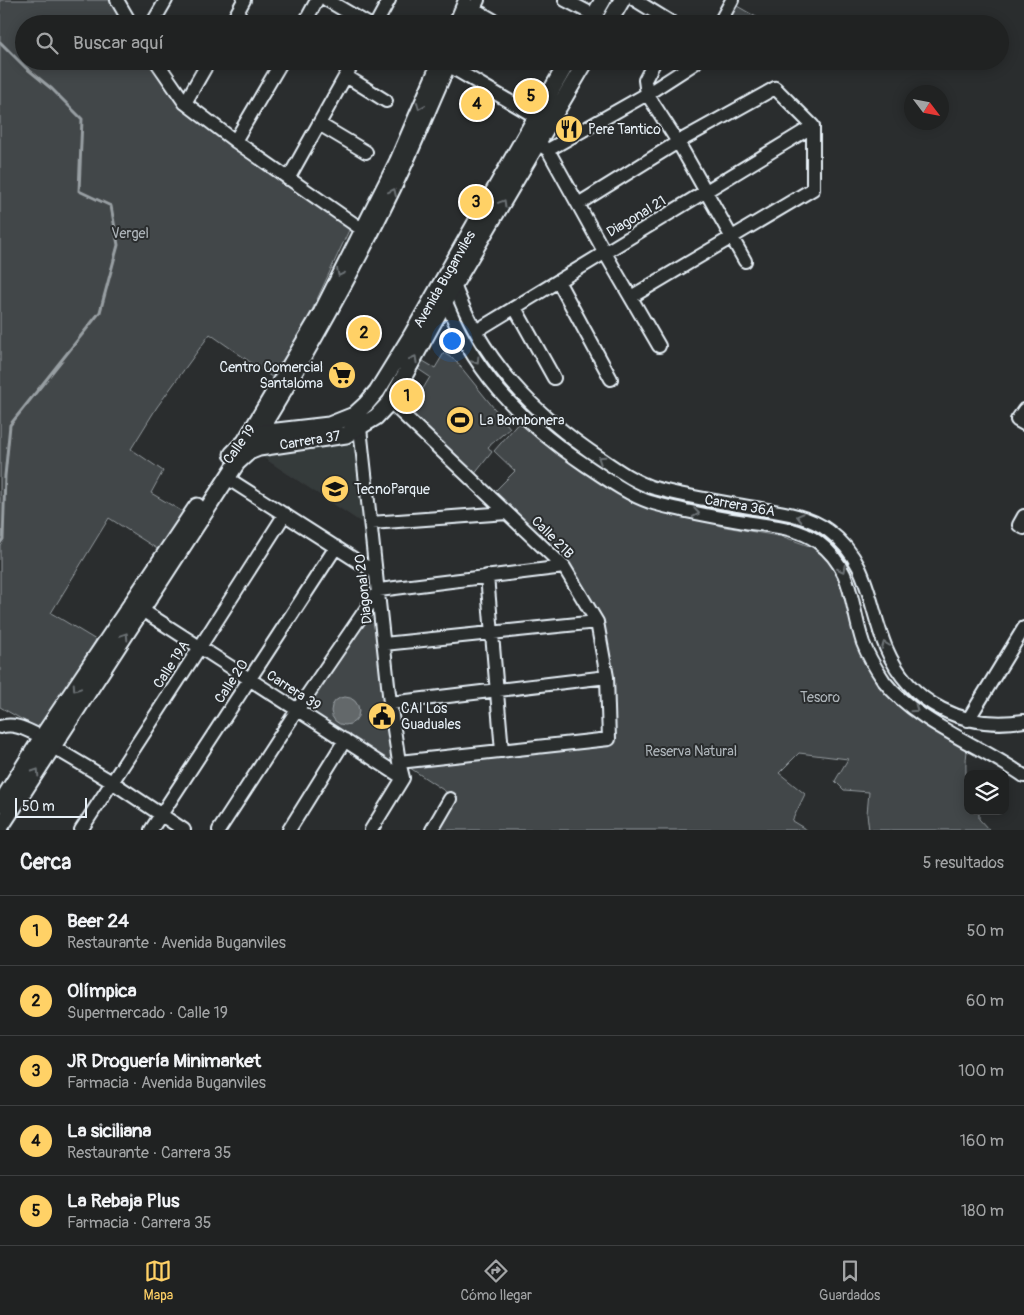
<!DOCTYPE html>
<html lang="es">
<meta charset="utf-8">
<style>
:root{--surface:#202222;--page:#2d2f2f;--text:#f1f3f6;--muted:#a2a4a5;--line:#3d3f40;--accent:#ffd166}
body{margin:0;font-family:Pangolin,sans-serif;background:var(--page);color:var(--text)}
.controls{position:absolute;right:15px;bottom:15px;display:grid;overflow:hidden;border-radius:10px;box-shadow:0 2px 12px #0003}
.controls button{width:45px;height:45px;display:grid;place-items:center;padding:0;border:0;border-bottom:1px solid var(--line);background:var(--surface);color:var(--text);font:25px sans-serif}
.compass{position:absolute;left:904px;top:85px;width:45px;height:45px;border-radius:50%;background:var(--surface);box-shadow:0 2px 12px #0003;rotate:122deg}
.scale{position:absolute;left:15px;bottom:12px;width:72px;box-sizing:border-box;padding-left:5px;border:2px solid #e8f1f8;border-top:0;font-size:14px;line-height:18px;white-space:nowrap;color:#e8f1f8;-webkit-text-stroke:4px #2a2d2e;paint-order:stroke}
.you{position:absolute;left:451px;top:340px;width:18px;height:18px;margin:-12px;border:4px solid #fff;border-radius:50%;background:#1a73e8;box-shadow:0 0 0 8px #1a73e833}
.badge{display:grid;place-items:center;width:32px;height:32px;border-radius:50%;background:var(--accent);color:#111;font-size:16px;font-weight:700}
.pin{position:absolute;translate:-50% -50%;border:2px solid #fff;box-shadow:0 1px 5px #0006}
.list{margin:0;padding:0;list-style:none}
h2{display:flex;justify-content:space-between;align-items:center;height:65px;margin:0;padding:0 20px;font-size:21px}
h2 small{font-size:16px;font-weight:400;color:var(--muted)}
.list li{display:grid;grid-template-columns:32px 1fr auto;gap:15px;align-items:center;box-sizing:border-box;height:70px;padding:0 20px;border-top:1px solid var(--line)}
.list b{display:block;font-size:19px;white-space:nowrap}
.list p{margin:0;font-size:16px;white-space:nowrap;color:var(--muted)}
.list em{font-size:16px;font-style:normal;color:var(--muted)}
.icon{flex:none;width:28px;height:28px;fill:none;stroke:currentColor;stroke-width:2;stroke-linecap:round;stroke-linejoin:round}
.map{position:relative;flex:none;width:1024px;height:830px;overflow:hidden}
.search{position:absolute;background:var(--surface);box-shadow:0 2px 12px #0003;left:15px;right:15px;top:15px;height:55px;display:flex;align-items:center;gap:12px;box-sizing:border-box;padding:0 18px;border-radius:28px;color:var(--muted);font-size:19px}
.sheet{height:415px;background:var(--surface)}
nav{display:flex;justify-content:space-around;align-items:center;box-sizing:border-box;height:70px;border-top:1px solid var(--line);background:var(--surface);font-size:14px;color:var(--muted)}
nav a{display:grid;justify-items:center;gap:2px}
nav .on{color:var(--accent)}
.map>svg:first-child{display:block}
</style>
<div class="map">
<svg width="1024" height="830" viewBox="0 0 1024 830">
<rect width="100%" height="100%" fill="#2a2d2e"/>
<filter id="ink" filterUnits="userSpaceOnUse"><feTurbulence type="fractalNoise" baseFrequency=".02" numOctaves="2"/><feDisplacementMap in="SourceGraphic" scale="10" xChannelSelector="R" yChannelSelector="G"/><feConvolveMatrix kernelMatrix="1 2 1 2 8 2 1 2 1" color-interpolation-filters="sRGB"/></filter>
<g filter="url(#ink)">
<path fill="#363a3b" d="M355,440L362,523L259,455Z"/>
<path fill="#424648" stroke="#959ca0" d="M0,0H110L124,24H24V61H148L180,108L281,182L350,228L313,308L276,380L210,334L157,407L131,449L163,471L151,493L183,512L159,550L109,518L51,613L96,640L39,729L0,707Z
M737,6L758,18L754,24H726Z
M444,353L456,361L510,428L488,447L492,452L474,475L409,412L430,377L418,369L423,361L435,368Z
M521,420L624,497L648,508L685,517L709,520L720,526L784,537L812,547L832,562L845,592L871,672L890,698L947,735L967,751C964,771 968,791 968,811H979V819L989,830H869L867,814L869,792L844,790L835,781L848,759L799,753L779,773L805,794L792,821L807,830H438L457,799L404,764L613,744L600,616L566,560L493,493L515,471L494,451Z
M375,605L396,769L303,710Z"/>
<path fill="#63686b" stroke="#989fa3" d="M331 711a14 14 0 1 1 28 0a14 14 0 1 1-28 0Z"/>
<g fill="none" stroke-linecap="round" stroke-linejoin="round">
<path stroke="#989fa3" stroke-width="3" d="M0,42L25,67L52,89L82,119L79,191L111,206L118,245L100,312L10,425L5,476L3,539L0,543"/>
<defs>
<path id="minor" d="M117,0L131,24
M327,0L368,24
M565,0L594,15
M635,0L674,24
M474,9L500,24
M152,24L166,0
M231,24L244,0
M304,24L317,0
M376,24L389,0
M455,24L465,0
M467,24L478,0
M719,24L732,0
M156,61L185,103L235,141L367,233
M441,61L543,121
M655,61L645,80L647,94L678,142L745,261
M346,76L386,101
M185,103L209,61
M319,124L366,152
M531,139L548,150L605,253L659,346
M235,141L282,61
M548,150L647,94L695,63L696,61
M288,179L354,61
M578,204L678,142L775,88L813,126V189L631,297
M452,279C480,359 533,414 603,460C618,470 636,483 654,488C687,497 721,502 755,508C780,512 808,515 829,531C870,562 868,605 886,648C910,705 965,730 1024,721
M558,281L611,379
M443,294C470,368 519,421 584,464C602,476 630,496 650,502C662,506 674,508 686,511C705,515 725,519 745,522C769,526 798,527 818,542C854,569 850,604 863,643C868,656 876,669 884,681C914,721 983,747 1024,776
M515,308L554,378
M476,331L813,126
M390,402L564,567L597,622L607,677L609,739L399,762
M1024,410L1017,420L1024,424
M356,420L360,428L390,703L399,762L403,778
M260,433C313,346 362,258 405,166C421,131 435,96 451,61
M241,445L320,312L396,161L439,61
M227,478L376,573
M1024,516L1019,525L1024,528
M371,523L507,513
M487,576L502,751
M142,610L403,778
M384,644L597,622
M390,703L607,677
M968,720L1024,628
M0,727C16,722 28,731 42,737
M53,747L112,782L184,830
M81,830L200,647L285,514
M151,830L336,547
M219,830L297,710L379,590L564,567
M289,830L345,740
M371,830L403,778
M432,830L450,799"/>
<path id="major" d="M589,24L603,0
M608,24L622,0
M232,454L241,445L260,433L329,425L354,415L366,404L377,391L411,336L568,61
M0,804L42,737L197,506
M0,828L237,463L249,452L259,448L346,435L376,417L390,402L454,285L586,61"/>
</defs>
<use href="#minor" stroke="#e8f1f8" stroke-width="16"/>
<use href="#major" stroke="#e8f1f8" stroke-width="19"/>
<use href="#minor" stroke="#2a2d2e" stroke-width="12"/>
<use href="#major" stroke="#2a2d2e" stroke-width="15"/>
</g>
<defs><path id="oneway-chevron" d="M-2-3.5L2.5 0L-2 3.5" fill="none" stroke-width="1.6" stroke-linecap="round" stroke-linejoin="round" transform="scale(1.25)"/></defs>
<g stroke="#6c7275">
<use href="#oneway-chevron" transform="translate(420 106) rotate(113)"/>
<use href="#oneway-chevron" transform="translate(393 192) rotate(-64)"/>
<use href="#oneway-chevron" transform="translate(503 203) rotate(-59)"/>
<use href="#oneway-chevron" transform="translate(340 273) rotate(116)"/>
<use href="#oneway-chevron" transform="translate(414 359) rotate(-61)"/>
<use href="#oneway-chevron" transform="translate(476 361) rotate(57)"/>
<use href="#oneway-chevron" transform="translate(601 459) rotate(-147)"/>
<use href="#oneway-chevron" transform="translate(696 513) rotate(10)"/>
<use href="#oneway-chevron" transform="translate(800 517) rotate(-165)"/>
<use href="#oneway-chevron" transform="translate(842 569) rotate(63)"/>
<use href="#oneway-chevron" transform="translate(125 636) rotate(-57)"/>
<use href="#oneway-chevron" transform="translate(885 645) rotate(-111)"/>
<use href="#oneway-chevron" transform="translate(76 688) rotate(124)"/>
<use href="#oneway-chevron" transform="translate(915 709) rotate(35)"/>
<use href="#oneway-chevron" transform="translate(36 772) rotate(-57)"/>
</g>
</g>
<defs>
<symbol id="restaurant-disc" viewBox="-11 -11 22 22"><circle r="9.5" fill="#ffd166" stroke="#2a2d2e"/><path d="M-5-6h1v4h1v-4h1v4h1v-4h1v5L-1.5 .5V6h-2V.5L-5-1ZM5-6V6H3V1.5H1.5Q1.5-4 5-6Z" fill="#111"/></symbol>
<symbol id="supermarket-disc" viewBox="-11 -11 22 22"><circle r="9.5" fill="#ffd166" stroke="#2a2d2e"/><path d="M-6-5.5h2.5l.6 2H6L4.5 2H-2.5L-4.4-4H-6ZM-1.5 3.2a1.3 1.3 0 1 0 .1 0ZM3 3.2a1.3 1.3 0 1 0 .1 0Z" fill="#111"/></symbol>
<symbol id="stadium-disc" viewBox="-11 -11 22 22"><circle r="9.5" fill="#ffd166" stroke="#2a2d2e"/><path d="M0-5a6.5 5 0 1 0 0 10a6.5 5 0 1 0 0-10ZM-3.5-1.8h7v3.6h-7Z" fill="#111"/></symbol>
<symbol id="university-disc" viewBox="-11 -11 22 22"><circle r="9.5" fill="#ffd166" stroke="#2a2d2e"/><path d="M0-5L7-2L0 1L-7-2ZM-4 1L0 2.5L4 1V4Q0 6-4 4Z" fill="#111"/></symbol>
<symbol id="civic-disc" viewBox="-11 -11 22 22"><circle r="9.5" fill="#ffd166" stroke="#2a2d2e"/><path d="M-.6-6.5H3V-4.5H.6V-3L4-1V1h2V6H-6V1h2V-1L-.6-3ZM-1.2 2.5V6h2.4V2.5Z" fill="#111"/></symbol>
</defs>
<g fill-rule="evenodd">
<use href="#restaurant-disc" x="553" y="113" width="32" height="32"/>
<use href="#supermarket-disc" x="326" y="359" width="32" height="32"/>
<use href="#stadium-disc" x="444" y="404" width="32" height="32"/>
<use href="#university-disc" x="319" y="473" width="32" height="32"/>
<use href="#civic-disc" x="366" y="700" width="32" height="32"/>
</g>
<g text-anchor="middle" stroke-width="4" stroke-linejoin="round" paint-order="stroke">
<g font-size="14" fill="#e8f1f8" stroke="#2a2d2e" text-anchor="start">
<text x="588" y="134">Pere Tantico</text>
<text x="323" y="372" text-anchor="end">Centro Comercial<tspan x="323" dy="16">Santaloma</tspan></text>
<text x="479" y="425">La Bombonera</text>
<text x="354" y="494">TecnoParque</text>
<text x="401" y="713">CAI Los<tspan x="401" dy="16">Guaduales</tspan></text>
</g>
<g font-size="14" fill="#e8f1f8" stroke="#2a2d2e">
<text transform="translate(636 216) rotate(-31)" y="5">Diagonal 21</text>
<text transform="translate(444 279) rotate(-60)" y="5">Avenida Buganviles</text>
<text transform="translate(310 440) rotate(-9)" y="5">Carrera 37</text>
<text transform="translate(239 444) rotate(-54)" y="5">Calle 19</text>
<text transform="translate(740 505) rotate(10)" y="5">Carrera 36A</text>
<text transform="translate(553 537) rotate(45)" y="5">Calle 21B</text>
<text transform="translate(363 589) rotate(-96)" y="5">Diagonal 20</text>
<text transform="translate(171 664) rotate(-57)" y="5">Calle 19A</text>
<text transform="translate(231 681) rotate(-57)" y="5">Calle 20</text>
<text transform="translate(294 690) rotate(33)" y="5">Carrera 39</text>
</g>
<g font-size="14" fill="#aeb5ba" stroke="#2a2d2e">
<text x="130" y="238">Vergel</text>
<text x="820" y="702">Tesoro</text>
<text x="691" y="756">Reserva Natural</text>
</g>
</g>
</svg>
<div class="controls">
<button><svg class="icon" aria-label="layers" viewBox="0 0 24 24"><path d="M12 4l9 5-9 5-9-5zM3 14l9 5 9-5"/></svg></button>
</div>
<svg class="compass" viewBox="-18 -18 36 36"><path d="M0-13l5 13h-10z" fill="#e53935"/><path d="M0 13l5-13h-10z" fill="#a2a4a5"/></svg>
<div class="scale">50 m</div>
<div class="you"></div>
<div class="pin badge" style="left:407px;top:396px">1</div>
<div class="pin badge" style="left:364px;top:333px">2</div>
<div class="pin badge" style="left:476px;top:202px">3</div>
<div class="pin badge" style="left:477px;top:104px">4</div>
<div class="pin badge" style="left:531px;top:96px">5</div>
<div class="search"><svg class="icon" aria-label="search" viewBox="0 0 24 24"><circle cx="10" cy="10" r="6"/><path d="M15 15l6 6"/></svg>Buscar aquí</div>
</div>
<section class="sheet">
<h2>Cerca<small>5 resultados</small></h2>
<ul class="list">
<li><span class="badge">1</span><div><b>Beer 24</b><p>Restaurante · Avenida Buganviles</p></div><em>50 m</em></li>
<li><span class="badge">2</span><div><b>Olímpica</b><p>Supermercado · Calle 19</p></div><em>60 m</em></li>
<li><span class="badge">3</span><div><b>JR Droguería Minimarket</b><p>Farmacia · Avenida Buganviles</p></div><em>100 m</em></li>
<li><span class="badge">4</span><div><b>La siciliana</b><p>Restaurante · Carrera 35</p></div><em>160 m</em></li>
<li><span class="badge">5</span><div><b>La Rebaja Plus</b><p>Farmacia · Carrera 35</p></div><em>180 m</em></li>
</ul>
</section>
<nav>
<a class="on"><svg class="icon" aria-label="map" viewBox="0 0 24 24"><path d="M3 6l6-2 6 2 6-2v14l-6 2-6-2-6 2zM9 4v14M15 6v14"/></svg>Mapa</a>
<a><svg class="icon" aria-label="directions" viewBox="0 0 24 24"><path d="M12 3l9 9-9 9-9-9zM9 14v-3h6M13 9l2 2-2 2"/></svg>Cómo llegar</a>
<a><svg class="icon" aria-label="saved" viewBox="0 0 24 24"><path d="M7 4h10v16l-5-4-5 4z"/></svg>Guardados</a>
</nav>
